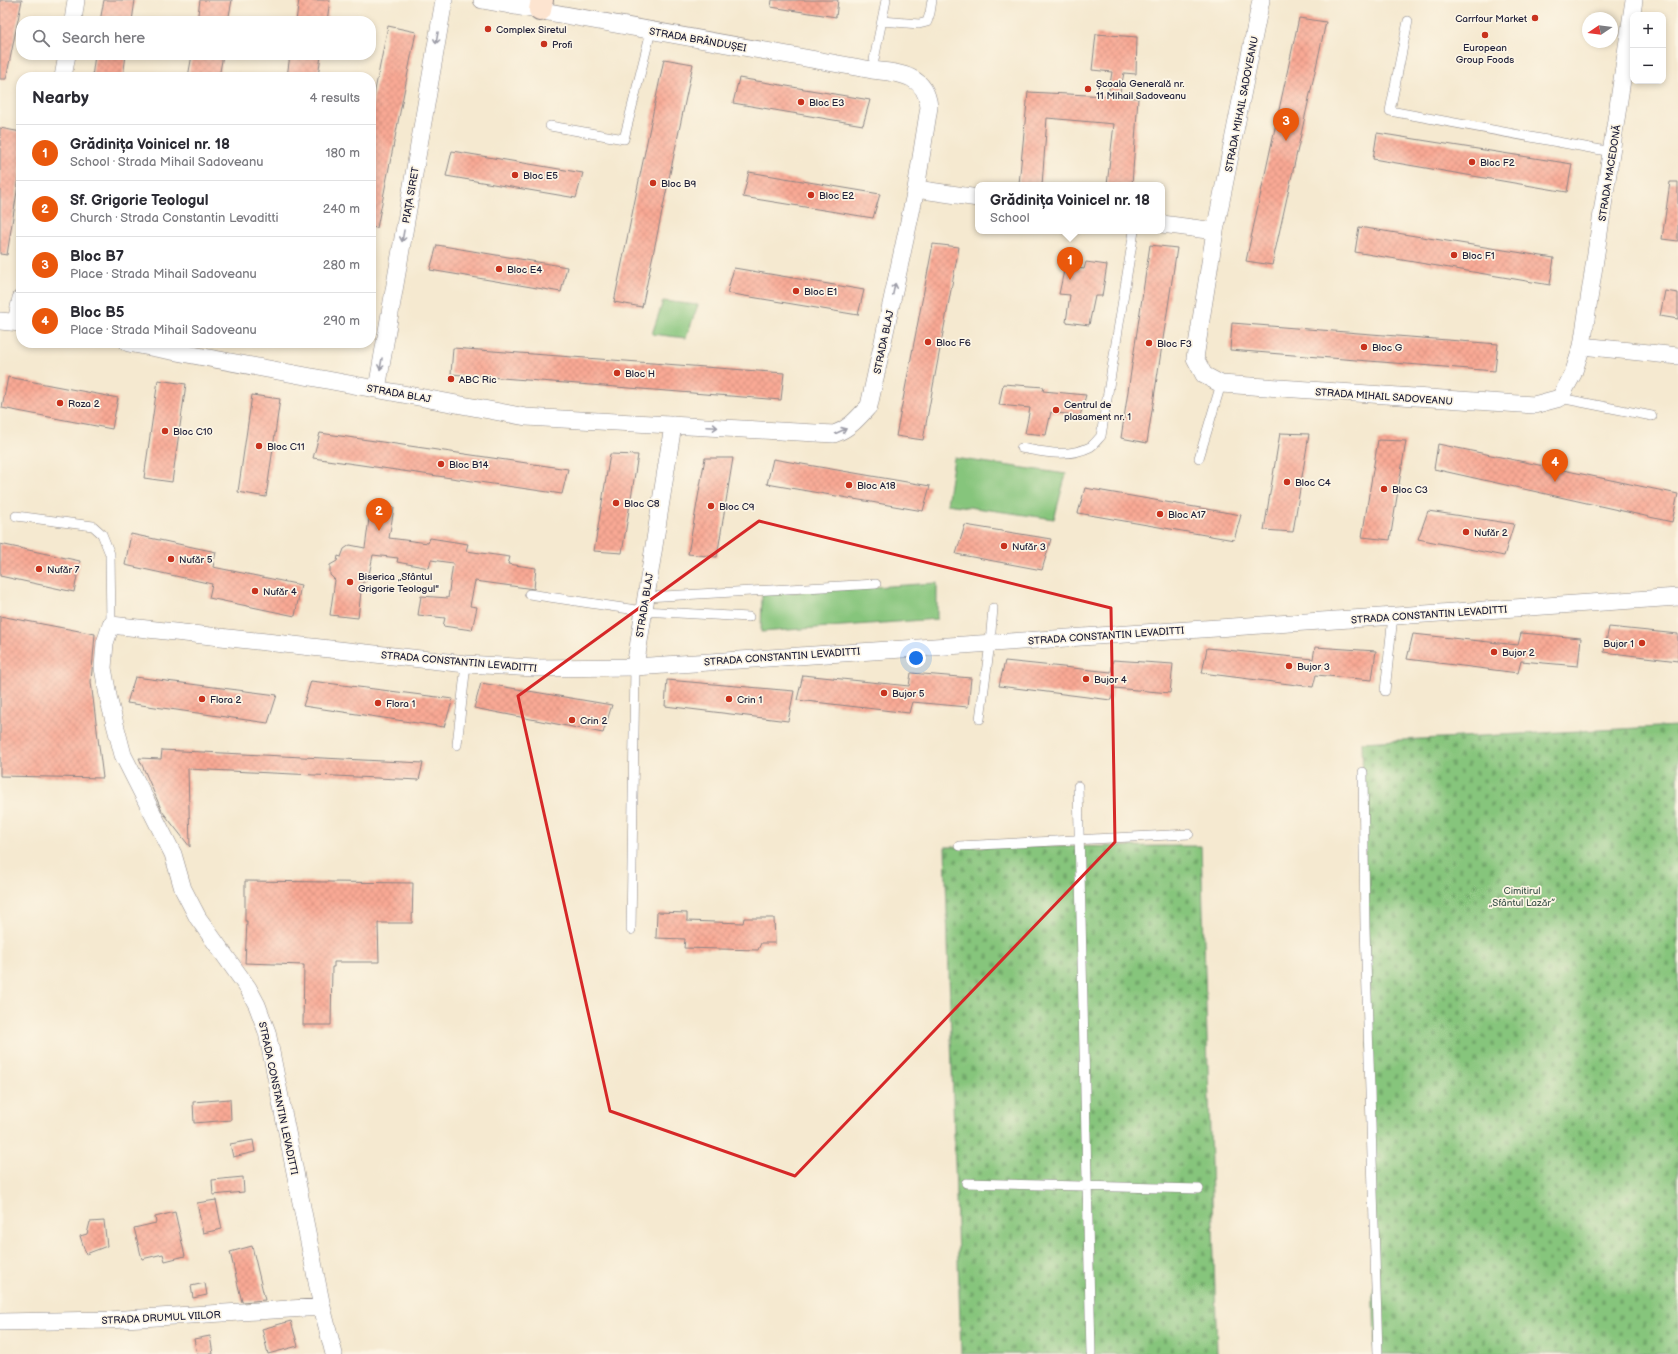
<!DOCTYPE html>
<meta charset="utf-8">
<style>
:root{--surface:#fff;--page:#f7f7f7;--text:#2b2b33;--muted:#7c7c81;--line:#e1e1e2;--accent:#ea580c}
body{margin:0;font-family:"Balsamiq Sans",sans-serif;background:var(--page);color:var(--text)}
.controls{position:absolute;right:12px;top:12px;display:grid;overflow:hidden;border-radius:8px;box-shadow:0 2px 6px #0003}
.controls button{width:36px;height:36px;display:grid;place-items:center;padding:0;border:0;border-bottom:1px solid var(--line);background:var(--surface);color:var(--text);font:20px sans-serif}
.compass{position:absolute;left:1582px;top:12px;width:36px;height:36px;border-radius:50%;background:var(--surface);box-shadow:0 2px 6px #0003;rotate:257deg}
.you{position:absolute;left:916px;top:658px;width:14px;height:14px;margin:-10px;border:3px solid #fff;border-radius:50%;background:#1a73e8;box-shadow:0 0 0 6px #1a73e833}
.badge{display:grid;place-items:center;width:26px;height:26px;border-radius:50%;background:var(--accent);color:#fff;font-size:13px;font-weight:700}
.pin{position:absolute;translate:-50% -33px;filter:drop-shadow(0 1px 2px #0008)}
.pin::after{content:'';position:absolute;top:21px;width:14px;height:12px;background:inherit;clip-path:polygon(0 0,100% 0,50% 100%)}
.popup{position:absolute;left:975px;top:182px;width:190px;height:52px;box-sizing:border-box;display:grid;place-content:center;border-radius:8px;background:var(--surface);filter:drop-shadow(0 1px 3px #0005);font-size:13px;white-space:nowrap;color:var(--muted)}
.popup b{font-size:15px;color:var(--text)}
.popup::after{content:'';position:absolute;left:50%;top:100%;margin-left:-8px;border:8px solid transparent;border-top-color:var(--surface)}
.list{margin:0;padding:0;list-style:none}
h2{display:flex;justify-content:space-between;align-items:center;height:52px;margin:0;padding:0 16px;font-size:17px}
h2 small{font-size:13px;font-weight:400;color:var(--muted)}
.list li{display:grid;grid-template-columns:26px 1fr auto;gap:12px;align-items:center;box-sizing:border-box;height:56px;padding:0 16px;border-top:1px solid var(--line)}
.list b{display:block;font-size:15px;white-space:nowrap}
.list p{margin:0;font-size:13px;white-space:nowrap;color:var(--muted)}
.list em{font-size:13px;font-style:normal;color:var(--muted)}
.icon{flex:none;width:22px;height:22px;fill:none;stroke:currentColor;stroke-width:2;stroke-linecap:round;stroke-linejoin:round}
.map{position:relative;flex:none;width:1678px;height:1354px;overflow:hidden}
.search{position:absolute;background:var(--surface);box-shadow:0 2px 6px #0003;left:16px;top:16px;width:360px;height:44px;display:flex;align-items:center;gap:10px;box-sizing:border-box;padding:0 14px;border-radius:16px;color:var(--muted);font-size:15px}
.panel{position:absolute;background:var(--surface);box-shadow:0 2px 6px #0003;left:16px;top:72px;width:360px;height:276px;border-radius:16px}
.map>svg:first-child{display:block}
</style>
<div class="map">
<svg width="1678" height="1354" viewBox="0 0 1678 1354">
<defs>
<pattern id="cemetery-stones" width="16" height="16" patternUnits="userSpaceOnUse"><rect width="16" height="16" fill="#86c57c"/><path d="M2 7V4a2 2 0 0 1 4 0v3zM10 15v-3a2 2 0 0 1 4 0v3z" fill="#73a96c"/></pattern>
<pattern id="building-cross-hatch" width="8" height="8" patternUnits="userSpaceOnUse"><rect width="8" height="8" fill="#f9a994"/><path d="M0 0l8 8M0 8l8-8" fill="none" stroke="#d59180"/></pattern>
</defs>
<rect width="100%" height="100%" fill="#fcf5e5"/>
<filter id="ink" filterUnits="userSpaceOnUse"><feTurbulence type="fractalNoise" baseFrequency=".025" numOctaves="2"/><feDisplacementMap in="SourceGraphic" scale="8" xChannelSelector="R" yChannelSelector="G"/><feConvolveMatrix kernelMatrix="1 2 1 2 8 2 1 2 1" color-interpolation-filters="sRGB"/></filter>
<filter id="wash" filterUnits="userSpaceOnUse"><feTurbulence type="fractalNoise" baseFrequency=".012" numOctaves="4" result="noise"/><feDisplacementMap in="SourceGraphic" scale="16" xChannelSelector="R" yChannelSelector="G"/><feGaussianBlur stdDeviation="0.9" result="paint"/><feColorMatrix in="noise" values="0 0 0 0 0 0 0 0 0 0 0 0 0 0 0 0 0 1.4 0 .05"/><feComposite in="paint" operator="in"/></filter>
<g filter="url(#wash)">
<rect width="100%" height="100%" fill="#f5e9d0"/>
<path fill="#86c57c" stroke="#54745c" d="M663,301L698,305L686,338L652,334Z
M954,458L1066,474L1054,519L947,504Z
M937,583V619L761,632L762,594Z"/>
<path fill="url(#cemetery-stones)" stroke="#54745c" d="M1678,726V1354H1375L1362,742Z
M1201,846L1217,1354H961L945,847Z"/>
<g id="blocks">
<path fill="url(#building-cross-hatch)" d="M0,0H22L6,79H0Z
M104,0H135L132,21H100Z
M200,0H232L228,21H197Z
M299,0H330L327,21H296Z
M772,0H838L836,17L771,7Z
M1299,18L1326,22L1272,265L1246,261Z
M388,26L416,32L377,228L371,227V110Z
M1096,34L1137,37L1136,74L1124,73L1119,97L1138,98L1132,185H1107L1114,124L1047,118L1042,185L1019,184L1028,92L1108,96L1112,72L1092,70Z
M95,55H126L123,77H92Z
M192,55H223L219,77H188Z
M290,55H321L318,77H287Z
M664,59L693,64L642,307L614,302Z
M739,78L870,100L863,125L733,103Z
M0,128L21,132V166L7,255L0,254Z
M1377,133L1572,164L1567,192L1373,159Z
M452,151L583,173L576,198L446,176Z
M749,172L880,194L873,218L743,197Z
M1670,182H1678V241L1662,239Z
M1359,227L1554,258L1550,285L1355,252Z
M933,244L959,247L923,440L896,436Z
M437,245L567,267L561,292L430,270Z
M1150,245L1177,248L1147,443L1121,438Z
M1086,262L1107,265L1102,296H1095L1089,325L1066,322L1070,295L1059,294L1065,266L1084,269Z
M734,268L864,290L858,315L727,293Z
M1665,291L1678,293V319L1660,316Z
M1232,323L1498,344L1495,371L1230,350Z
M453,348L784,373L781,400L451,374Z
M8,377L118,398L112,429L2,408Z
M158,380L186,384L172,482L144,478Z
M1003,384L1044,387L1043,391L1086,395L1080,416L1051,412L1046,435L1025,433L1030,408L999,405Z
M252,395L280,399L266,497L238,492Z
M320,433L568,469L562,494L313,458Z
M1280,433L1309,434L1293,532L1264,530Z
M1378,440L1406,441L1390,540L1362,537Z
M1438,444L1678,494L1672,522L1434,469Z
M610,454L638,455L622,553L594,551Z
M705,458H733L717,557L688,554Z
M773,459L930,486L923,511L767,484Z
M1085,488L1241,515L1234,540L1078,513Z
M371,504L394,508L389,538L428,543L430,538L468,544L466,551L510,557L508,564L536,568L534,589L475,581L470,606L477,607L472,630L443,626L445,618L418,615L421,596L448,598L453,563L431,560L429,568L397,562L398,558L373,555L368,580L362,583L358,618L330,615L335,580L330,575V565L337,561L338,556L341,557L344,549L350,545L365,548Z
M1428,511L1514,524L1504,556L1418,539Z
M965,525L1051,539L1042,570L956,554Z
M131,534L216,552L213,567L301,585L295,616L209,598L212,584L125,565Z
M0,544L80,561L74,592L0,576Z
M0,616L95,634L91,682L103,778L0,776Z
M1609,627L1678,634V661L1604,652Z
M1521,633L1581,638L1578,666L1521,661L1518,673L1407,659L1413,634L1518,645Z
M1315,647L1376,651L1372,680L1316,675L1313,687L1202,673L1207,648L1313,659Z
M1113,660L1173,664L1170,693L1114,688L1111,700L999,686L1005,661L1111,672Z
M911,673L971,678L968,707L912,702L909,713L797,700L803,675L909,686Z
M135,677L277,695L268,723L127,703Z
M667,680L794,691L788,721L665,706Z
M311,681L453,699L444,727L303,706Z
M481,683L612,705L603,733L474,708Z
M162,750L423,763L419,780L188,769L190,847L162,811L139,758L161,759Z
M245,881L413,883L412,923H378L379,962H334V967H332L331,1025H303L304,965L245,963L247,921H245Z
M657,912L687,913V921L743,923L744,918H774L775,943H761L758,950L684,948L685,939L656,938Z
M230,1099L231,1120L194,1123L193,1102Z
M253,1140L255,1152L233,1157L230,1144Z
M243,1177L244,1192L213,1195L212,1180Z
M216,1200L222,1229L203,1233L197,1203Z
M175,1212L185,1256L165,1261L163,1254L142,1259L134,1228L156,1223L155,1217Z
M104,1221L107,1246L86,1254L80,1236L87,1234L90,1222Z
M252,1246L265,1300L242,1302L230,1252Z
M205,1283L207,1295L193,1298L191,1286Z
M291,1321L298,1346L268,1354L262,1329Z
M210,1336L213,1354H197L194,1339Z"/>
</g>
</g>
<g filter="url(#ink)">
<use href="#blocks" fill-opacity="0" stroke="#8c8686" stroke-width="1"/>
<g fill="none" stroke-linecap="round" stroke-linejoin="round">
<defs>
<path id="lane" d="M882,21L919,24L927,22L930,13L932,0
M1408,21L1390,111L1612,152
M872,70L886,0
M550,126L624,139L651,31
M1560,398L1652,416
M1021,448C1044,452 1068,458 1090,447C1094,445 1098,439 1101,436L1134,231
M1199,458L1221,384
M16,516L93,526L102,534L110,554L111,625
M529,594L643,611L749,617
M646,597L876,584
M1385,691L1393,616
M980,719L990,643L993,608
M457,745L466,664
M1363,772L1365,927L1378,1354
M1078,786L1091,1354
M959,846L1189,834
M631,930L635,667
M966,1183L1199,1189"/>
<path id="street" d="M1261,0L1215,231L1195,358L1204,375L1221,384L1534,405L1560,398L1573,374L1582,346L1678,356
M73,21L76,0
M63,77L67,55
M916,189L978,198
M1162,224L1215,231
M0,321L21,323
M16,322L21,298
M128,343L526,417L834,434C849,429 858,418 869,406L916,189L929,107C926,74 899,73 872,70L482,0
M1582,346L1634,0
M377,389L444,0
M635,667L673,425
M0,1322L108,1320L322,1307
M334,1354L322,1307L267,1032L257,1005L248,988L198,918L183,889L173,854L123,755L109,701L103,668L105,643L111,625L466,664L535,668L635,667L1678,597"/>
<path id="secondary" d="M540,10L542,0"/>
</defs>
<use href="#lane" stroke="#8c8686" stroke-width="10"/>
<use href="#street" stroke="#8c8686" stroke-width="18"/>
<use href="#secondary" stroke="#8c8686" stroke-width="24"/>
<use href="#lane" stroke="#fff" stroke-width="9"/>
<use href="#street" stroke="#fff" stroke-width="17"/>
<use href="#secondary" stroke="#fde4d0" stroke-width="22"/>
</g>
<defs><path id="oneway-shaft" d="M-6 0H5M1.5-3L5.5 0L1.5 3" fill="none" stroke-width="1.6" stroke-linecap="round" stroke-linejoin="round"/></defs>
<g stroke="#9c9ca7">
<use href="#oneway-shaft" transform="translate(437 38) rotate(100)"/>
<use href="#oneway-shaft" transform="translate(403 236) rotate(100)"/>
<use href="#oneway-shaft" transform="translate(894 289) rotate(-78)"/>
<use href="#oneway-shaft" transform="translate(381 364) rotate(100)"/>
<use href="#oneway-shaft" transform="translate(712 427) rotate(3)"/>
<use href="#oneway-shaft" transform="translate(841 431) rotate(-24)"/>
</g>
</g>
<path fill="none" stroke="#d62828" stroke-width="3" stroke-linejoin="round" d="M759,521L1111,608L1115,842L795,1176L610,1111L518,696Z"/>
<g fill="#c8321e" stroke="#fcf5e5" stroke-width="1.5">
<circle cx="1535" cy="18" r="4"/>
<circle cx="488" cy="29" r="4"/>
<circle cx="1485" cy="35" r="4"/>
<circle cx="544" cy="44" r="4"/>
<circle cx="1088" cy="89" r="4"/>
<circle cx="801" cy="102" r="4"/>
<circle cx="1472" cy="162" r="4"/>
<circle cx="515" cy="175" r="4"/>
<circle cx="653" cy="183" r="4"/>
<circle cx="811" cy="195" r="4"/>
<circle cx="1454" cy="255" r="4"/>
<circle cx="499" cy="269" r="4"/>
<circle cx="796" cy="291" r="4"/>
<circle cx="928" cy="342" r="4"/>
<circle cx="1149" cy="343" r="4"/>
<circle cx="1364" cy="347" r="4"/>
<circle cx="617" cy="373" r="4"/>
<circle cx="451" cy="379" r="4"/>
<circle cx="60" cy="403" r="4"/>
<circle cx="1056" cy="410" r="4"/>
<circle cx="165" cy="431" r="4"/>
<circle cx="259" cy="446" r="4"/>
<circle cx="441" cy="464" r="4"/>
<circle cx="1287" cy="482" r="4"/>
<circle cx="849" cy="485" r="4"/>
<circle cx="1384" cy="489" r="4"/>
<circle cx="616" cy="503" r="4"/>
<circle cx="711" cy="506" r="4"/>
<circle cx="1160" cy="514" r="4"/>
<circle cx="1466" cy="532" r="4"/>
<circle cx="1004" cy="546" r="4"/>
<circle cx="171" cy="559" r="4"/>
<circle cx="39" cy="569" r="4"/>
<circle cx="350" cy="582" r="4"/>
<circle cx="255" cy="591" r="4"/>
<circle cx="1642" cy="643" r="4"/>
<circle cx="1494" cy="652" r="4"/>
<circle cx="1289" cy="666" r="4"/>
<circle cx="1086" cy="679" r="4"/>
<circle cx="884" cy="693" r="4"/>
<circle cx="202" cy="699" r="4"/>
<circle cx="729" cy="699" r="4"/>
<circle cx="378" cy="703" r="4"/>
<circle cx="572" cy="720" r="4"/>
</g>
<g text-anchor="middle" stroke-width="3.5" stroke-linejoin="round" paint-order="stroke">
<g font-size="10" fill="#22223b" stroke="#fcf5e5" text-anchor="start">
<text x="1527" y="22" text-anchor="end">Carrfour Market</text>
<text x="496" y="33">Complex Siretul</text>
<text x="552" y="48">Profi</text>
<text x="1485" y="51" text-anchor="middle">European<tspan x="1485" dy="12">Group Foods</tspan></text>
<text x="1096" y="87">Școala Generală nr.<tspan x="1096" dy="12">11 Mihail Sadoveanu</tspan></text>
<text x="809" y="106">Bloc E3</text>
<text x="1480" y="166">Bloc F2</text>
<text x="523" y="179">Bloc E5</text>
<text x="661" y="187">Bloc B9</text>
<text x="819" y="199">Bloc E2</text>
<text x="1462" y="259">Bloc F1</text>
<text x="507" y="273">Bloc E4</text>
<text x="804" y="295">Bloc E1</text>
<text x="936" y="346">Bloc F6</text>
<text x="1157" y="347">Bloc F3</text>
<text x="1372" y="351">Bloc G</text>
<text x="625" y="377">Bloc H</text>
<text x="459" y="383">ABC Ric</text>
<text x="68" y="407">Roza 2</text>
<text x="1064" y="408">Centrul de<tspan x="1064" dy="12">plasament nr. 1</tspan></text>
<text x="173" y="435">Bloc C10</text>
<text x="267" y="450">Bloc C11</text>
<text x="449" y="468">Bloc B14</text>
<text x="1295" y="486">Bloc C4</text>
<text x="857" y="489">Bloc A18</text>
<text x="1392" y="493">Bloc C3</text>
<text x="624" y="507">Bloc C8</text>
<text x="719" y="510">Bloc C9</text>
<text x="1168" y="518">Bloc A17</text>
<text x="1474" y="536">Nufăr 2</text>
<text x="1012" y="550">Nufăr 3</text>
<text x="179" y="563">Nufăr 5</text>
<text x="47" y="573">Nufăr 7</text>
<text x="358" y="580">Biserica „Sfântul<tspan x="358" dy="12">Grigorie Teologul"</tspan></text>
<text x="263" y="595">Nufăr 4</text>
<text x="1634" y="647" text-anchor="end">Bujor 1</text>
<text x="1502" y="656">Bujor 2</text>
<text x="1297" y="670">Bujor 3</text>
<text x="1094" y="683">Bujor 4</text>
<text x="892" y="697">Bujor 5</text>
<text x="210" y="703">Flora 2</text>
<text x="737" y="703">Crin 1</text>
<text x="386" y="707">Flora 1</text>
<text x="580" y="724">Crin 2</text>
</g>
<g font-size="10" fill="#22223b" stroke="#fcf5e5">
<text transform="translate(698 39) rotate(10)" y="4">STRADA BRÂNDUȘEI</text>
<text transform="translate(1241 104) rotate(-79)" y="4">STRADA MIHAIL SADOVEANU</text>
<text transform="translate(1609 173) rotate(-81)" y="4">STRADA MACEDONĂ</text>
<text transform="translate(410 195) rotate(-80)" y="4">PIAȚA SIRET</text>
<text transform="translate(883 342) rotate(-78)" y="4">STRADA BLAJ</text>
<text transform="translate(399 393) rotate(10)" y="4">STRADA BLAJ</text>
<text transform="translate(1384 396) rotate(4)" y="4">STRADA MIHAIL SADOVEANU</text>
<text transform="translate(644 605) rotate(-81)" y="4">STRADA BLAJ</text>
<text transform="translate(1429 614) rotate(-4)" y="4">STRADA CONSTANTIN LEVADITTI</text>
<text transform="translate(1106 635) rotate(-4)" y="4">STRADA CONSTANTIN LEVADITTI</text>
<text transform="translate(782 656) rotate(-4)" y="4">STRADA CONSTANTIN LEVADITTI</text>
<text transform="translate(459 661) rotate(5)" y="4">STRADA CONSTANTIN LEVADITTI</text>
<text transform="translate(279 1098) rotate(78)" y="4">STRADA CONSTANTIN LEVADITTI</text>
<text transform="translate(161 1317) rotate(-3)" y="4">STRADA DRUMUL VIILOR</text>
</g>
<g font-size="10" fill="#455b52" stroke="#fcf5e5">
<text x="1522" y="894">Cimitirul<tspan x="1522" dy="12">„Sfântul Lazăr”</tspan></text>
</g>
</g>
</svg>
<div class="controls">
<button>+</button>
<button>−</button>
</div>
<svg class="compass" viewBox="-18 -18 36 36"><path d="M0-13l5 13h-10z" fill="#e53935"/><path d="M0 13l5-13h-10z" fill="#7c7c81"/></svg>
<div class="you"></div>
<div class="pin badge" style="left:1070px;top:280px">1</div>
<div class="popup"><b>Grădinița Voinicel nr. 18</b>School</div>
<div class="pin badge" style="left:379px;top:531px">2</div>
<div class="pin badge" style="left:1286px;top:141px">3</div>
<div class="pin badge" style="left:1555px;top:482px">4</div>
<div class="search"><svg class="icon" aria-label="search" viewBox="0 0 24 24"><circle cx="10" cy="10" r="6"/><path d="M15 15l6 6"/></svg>Search here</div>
<section class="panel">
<h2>Nearby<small>4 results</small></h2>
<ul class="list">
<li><span class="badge">1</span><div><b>Grădinița Voinicel nr. 18</b><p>School · Strada Mihail Sadoveanu</p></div><em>180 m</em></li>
<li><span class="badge">2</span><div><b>Sf. Grigorie Teologul</b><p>Church · Strada Constantin Levaditti</p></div><em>240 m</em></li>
<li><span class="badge">3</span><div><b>Bloc B7</b><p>Place · Strada Mihail Sadoveanu</p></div><em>280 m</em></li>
<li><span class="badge">4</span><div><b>Bloc B5</b><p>Place · Strada Mihail Sadoveanu</p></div><em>290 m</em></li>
</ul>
</section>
</div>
